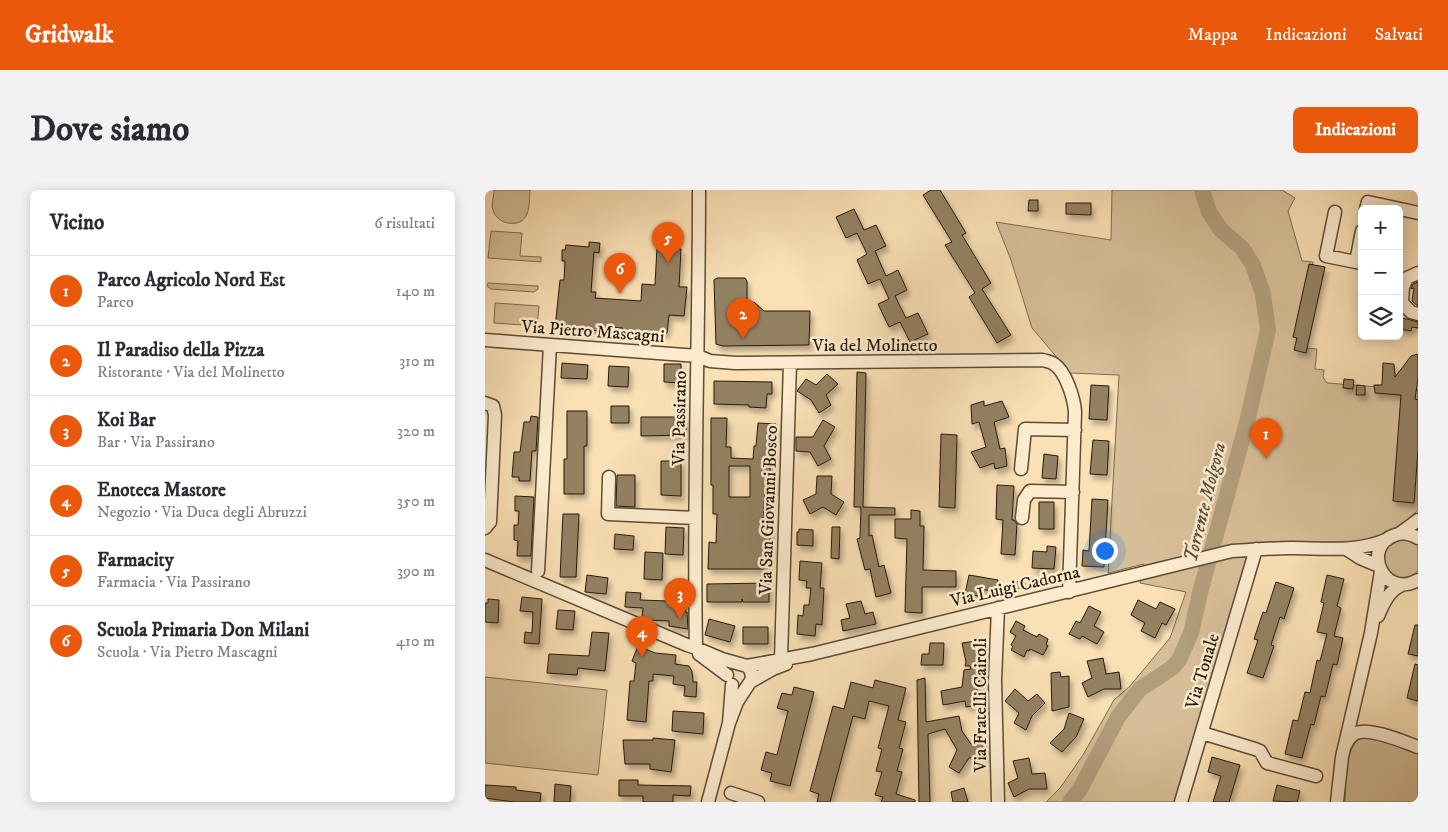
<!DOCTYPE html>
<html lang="it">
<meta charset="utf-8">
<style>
:root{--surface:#fff;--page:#f2f2f3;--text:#2b2b33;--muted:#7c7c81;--line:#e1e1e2;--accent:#ea580c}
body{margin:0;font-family:"IM FELL DW Pica",serif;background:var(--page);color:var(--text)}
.controls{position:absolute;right:15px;top:15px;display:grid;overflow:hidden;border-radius:8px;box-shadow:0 2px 12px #0003}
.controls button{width:45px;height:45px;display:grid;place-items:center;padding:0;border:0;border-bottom:1px solid var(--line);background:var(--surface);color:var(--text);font:25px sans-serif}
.you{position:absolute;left:619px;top:360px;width:18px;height:18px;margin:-12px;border:4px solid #fff;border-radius:50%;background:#1a73e8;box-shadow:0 0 0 8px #1a73e833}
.badge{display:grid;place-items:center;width:32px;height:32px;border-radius:50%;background:var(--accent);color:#fff;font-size:16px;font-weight:700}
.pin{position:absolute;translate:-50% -41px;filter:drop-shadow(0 1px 2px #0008)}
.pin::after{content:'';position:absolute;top:26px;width:18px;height:15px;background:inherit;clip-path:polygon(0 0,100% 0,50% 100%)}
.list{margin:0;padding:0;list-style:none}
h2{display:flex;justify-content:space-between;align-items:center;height:65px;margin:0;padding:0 20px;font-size:21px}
h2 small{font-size:16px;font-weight:400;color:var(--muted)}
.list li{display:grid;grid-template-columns:32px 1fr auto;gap:15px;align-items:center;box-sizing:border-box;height:70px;padding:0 20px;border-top:1px solid var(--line)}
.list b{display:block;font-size:19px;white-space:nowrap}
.list p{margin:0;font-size:16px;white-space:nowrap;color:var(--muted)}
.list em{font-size:16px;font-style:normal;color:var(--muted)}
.icon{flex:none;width:28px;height:28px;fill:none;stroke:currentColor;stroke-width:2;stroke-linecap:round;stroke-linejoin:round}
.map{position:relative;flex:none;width:933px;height:612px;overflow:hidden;border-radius:8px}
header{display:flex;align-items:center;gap:30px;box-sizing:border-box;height:70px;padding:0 25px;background:var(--accent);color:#fff}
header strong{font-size:24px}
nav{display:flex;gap:28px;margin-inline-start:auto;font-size:18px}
.intro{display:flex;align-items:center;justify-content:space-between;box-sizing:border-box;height:120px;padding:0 30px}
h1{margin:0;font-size:35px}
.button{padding:12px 22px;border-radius:8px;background:var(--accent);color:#fff;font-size:18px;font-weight:700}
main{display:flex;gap:30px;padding:0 30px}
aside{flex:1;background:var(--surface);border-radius:8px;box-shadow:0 2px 12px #0003}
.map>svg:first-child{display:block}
</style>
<header>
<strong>Gridwalk</strong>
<nav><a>Mappa</a><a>Indicazioni</a><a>Salvati</a></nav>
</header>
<div class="intro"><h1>Dove siamo</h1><a class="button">Indicazioni</a></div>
<main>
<aside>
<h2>Vicino<small>6 risultati</small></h2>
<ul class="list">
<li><span class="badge">1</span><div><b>Parco Agricolo Nord Est</b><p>Parco</p></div><em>140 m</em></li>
<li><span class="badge">2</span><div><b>Il Paradiso della Pizza</b><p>Ristorante · Via del Molinetto</p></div><em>310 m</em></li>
<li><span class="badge">3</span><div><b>Koi Bar</b><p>Bar · Via Passirano</p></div><em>320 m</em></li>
<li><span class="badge">4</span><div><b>Enoteca Mastore</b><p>Negozio · Via Duca degli Abruzzi</p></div><em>350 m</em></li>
<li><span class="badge">5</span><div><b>Farmacity</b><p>Farmacia · Via Passirano</p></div><em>390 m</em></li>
<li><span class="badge">6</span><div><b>Scuola Primaria Don Milani</b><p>Scuola · Via Pietro Mascagni</p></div><em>410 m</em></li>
</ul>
</aside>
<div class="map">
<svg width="933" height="612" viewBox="0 0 933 612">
<defs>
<filter id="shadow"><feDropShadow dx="3" dy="5" stdDeviation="2.5" flood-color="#0004"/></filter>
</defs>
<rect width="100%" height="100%" fill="#fae0b5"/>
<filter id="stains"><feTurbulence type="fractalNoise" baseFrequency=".004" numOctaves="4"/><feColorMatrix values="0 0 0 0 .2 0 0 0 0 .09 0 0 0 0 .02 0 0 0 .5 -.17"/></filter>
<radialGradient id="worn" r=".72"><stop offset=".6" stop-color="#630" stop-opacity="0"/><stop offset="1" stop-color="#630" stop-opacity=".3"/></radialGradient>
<path fill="#d6be98" stroke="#7e6c50" d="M9,0H45C44,7 45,17 42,24C36,39 12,35 8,20C6,15 9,6 9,0Z
M627,0H797L810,8L803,21L817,71L828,72L811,144L822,158L832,159L830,179L839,180L838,187L842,193L933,200V320L919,333L901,344L876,352L764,353L759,380L689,612H561L575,598L598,565L629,510L645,496L685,448L701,402L655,393L659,374L623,383L634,185L585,183L547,138L526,70L511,32L626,50Z
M6,41L37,43L35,66L56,67V72L3,68Z
M3,93L53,96V99L49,102L6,99L2,96Z
M10,113L54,116L52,136L9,133Z
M918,349L924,350L933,357V381C925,389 918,388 907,386C905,384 900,380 899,376C893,363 905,351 918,349Z
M0,487L122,500L113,585L0,573Z
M873,545L933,559V612H860L861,572Z"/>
<path fill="#b29d7b" stroke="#7a694d" d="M539,390L541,397L524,401L522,394Z"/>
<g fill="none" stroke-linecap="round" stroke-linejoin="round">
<path stroke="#b29d7b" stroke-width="16" d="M585,612L595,599L633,527L655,499L687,478L694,470L706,443L716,399L762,232L783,140L778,104L768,75L757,58L736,40L724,22L717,0"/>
</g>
<path fill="#948162" stroke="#261a09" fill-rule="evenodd" filter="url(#shadow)" d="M446,0H455L481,43L477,45L506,93L497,99L526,145L512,153L484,107L490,103L460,55L467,52L438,5Z
M544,10H553V21H543Z
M581,13H606V25L581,24Z
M369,19L379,40L391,35L401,56L390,61L401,86L413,80L422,100L410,106L421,128L433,123L443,144L425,152L415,132L404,137L393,114L404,109L395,89L383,94L372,70L382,64L372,43L361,48L351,27Z
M104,52L115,53L114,63L109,62L106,102H111L110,108L156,111L157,94L170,95L172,57L196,59L194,97H202L199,126L184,125L182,143L150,141V144L137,143L138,138L119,137L118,141L70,138L75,90H79L80,71H77V60H80L81,55L104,57Z
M824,74L840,77L821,163L809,160L812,148L808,147Z
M232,88H260L262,91V117L269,112L279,121H325L324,155L238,156L231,154L229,90Z
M933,92V116L927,111L929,98L926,99L928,94Z
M914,127L933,132V138L927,137L926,141L914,139Z
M933,164V188L930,209L933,210V260L929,313L908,311L916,205L890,203L889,195H897L898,173L909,174L910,187L926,166Z
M77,173L103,175L102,189L76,188Z
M179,174H196V193L179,192Z
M124,176L144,177L143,197L123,196Z
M372,182L381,183L378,317L410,318V325H384V346L387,345L394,377L399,375L406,403L391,407L385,379L380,380L372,349L375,348L376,317H369Z
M342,184L353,194L341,205L346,215L334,223L326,210L312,201L321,189L331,195Z
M859,189L869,190L868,199L858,198Z
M229,191L287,192V204H282L281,218L264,217V215L229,214Z
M606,195L624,196L622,230L604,229Z
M872,195L880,196V205H871Z
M499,211V216L517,211L524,227L509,232L515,259L520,258L522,276L510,279L509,273L495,278L486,262L501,257L494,232L487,234L486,215Z
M126,216H144V233H126Z
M82,221H102V256H99V304H79V269H82Z
M46,226L53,227L51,261H47L45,291H34V287H27L29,262H35L39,232H45Z
M156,227H201V245L156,246Z
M226,228H242L241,257H246V268L268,269L269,256H271L273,233L291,234L290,248H286L285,282H289V299H280L278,334H285V361H279V379H223L224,352L231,353L232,324H228V295H226ZM244,276H265V307H244Z
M338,230L350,237L339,256L346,269L333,276L325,262L311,261V247H328Z
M456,244L472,245L470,318L454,317Z
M608,250L624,251L622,285L605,284Z
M559,264L573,266L571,289L557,288Z
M176,271H196V306L176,305Z
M132,285H150V317L131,316Z
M332,286H347L346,304L359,312L351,325L338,317L325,324L318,310L331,304Z
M512,295L529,296L527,330H529L532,334L530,365L516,364L518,330L511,329Z
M30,306L49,307L46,366H32L33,351L29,350V335H33L34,321H30Z
M607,309L623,310L619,377L597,376L598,360L604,361Z
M554,312H569V339H554Z
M426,320L435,321V336H439L438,380L471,381V397H437V423L420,422L422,349L410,348V329H426Z
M78,324H94L91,387H75Z
M181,337L199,338L198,365L180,364Z
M347,337H355L354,369L346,368Z
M314,339L328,340V356L312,355V342H314Z
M130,344L149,346L148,360L129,359Z
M562,356L571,357L569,379L547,378L548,361L562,362Z
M160,362L178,363L177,390L159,389Z
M315,371L337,373L335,398H339L337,435L331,434L330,446L312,444L313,425L318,426L319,415H324L326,398H321L322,391L314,390Z
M102,385L123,388L121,404L100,402Z
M484,385L513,390L511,402L496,399L494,406L480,404Z
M842,385L859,389L852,416L856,418L849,446L858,448L852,475L848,474L840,507L836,506L829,535L826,534L817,568L800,564L808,530L813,531L820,502L825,503L832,470L835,471L842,444L832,442L839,413L836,412Z
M791,392L809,398L799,429L795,427L786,455L789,456L778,488L762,483L773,450L769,449L778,422L781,423Z
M184,393H201L200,422H202L203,439L184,436V431L163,430L157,427L158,418L140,417L141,402L156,403L155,410L183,411Z
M284,393V412H258L257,409V412H222V394Z
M37,407L57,409L54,454L39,453L40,442L47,443L48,422L35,421Z
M3,409L14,410L13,433L0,432V413H3Z
M653,410L671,419L675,412L690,419L681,435L677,433L670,448L656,441L660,433L646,425Z
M376,411L380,424L388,422L391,434L358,441L356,430L365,428L361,414Z
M604,416L616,422L609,436L619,442L612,454L597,446L595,449L584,444L591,431L595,433Z
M73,420L90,421L88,440L71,439Z
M224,429L250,436L245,452L220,445Z
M531,431L540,436L538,440L552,447L554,444L563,449L561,455L563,456L558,465L545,459L544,461L542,460L539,467L526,460L528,457L526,455L531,446L525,442Z
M930,435H933V466L923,464Z
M258,437H283V454H258Z
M107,442L124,443L120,481L93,478L92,485L62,483L64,464L104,466Z
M491,451L495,472L492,486L495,487L492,499L493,515L481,517L480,511L458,515L456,501L477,497L479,480L486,479L485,476H480L481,472L477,453Z
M445,453H459L458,475H436L437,464H444Z
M153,456L170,463L191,465L190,474L204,476L207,481L208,492H212L211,507L199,506L200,496L188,494L189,486L168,484V491H164L161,532L142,530L145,491H149L151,473L147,471Z
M618,468L621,484L634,482L636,499H619L603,507L597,493L607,488L602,471Z
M930,474L933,475V511L922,508Z
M575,482L576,487L584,486V517L567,521L566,483Z
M440,488L441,532L474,526L477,541L486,554H501V567L484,568L474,583L464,577L472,560L460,539L443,544L445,612H434L432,490Z
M390,490L421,498L413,530L421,532L414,558L418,559L412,581L417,582L411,604L430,610V612H396L398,607L390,605L397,582L391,581L397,559L393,558L404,516L384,511L380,529L368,526L345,612H332L334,604L325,601L348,516L359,519L366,492L388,498Z
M309,497L329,502L305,596L285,591L287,583L276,580L281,562L292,565L303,521L292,518L297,503L307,505Z
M530,499L543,511L552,504L560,513L547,526L541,540L529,533L534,523L520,511Z
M188,521L219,523L218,544L187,541Z
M584,523L599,529L591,547L577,562L565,553L579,539Z
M168,548L190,550L186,582L165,579V574H140L138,550H168Z
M727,567L755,575L744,612H728L736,586L723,582Z
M544,568L547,584L560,583L562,599H544L529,607L523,593L533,588L528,571Z
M134,590H153V595L206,596L205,606L188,605V612H158V606H134Z
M70,594L86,596L85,612H69Z
M0,595L31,597V600L56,603L55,612H29L0,608Z
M792,595L815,601L812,612L788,611Z
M479,598L483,612H468L466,602Z"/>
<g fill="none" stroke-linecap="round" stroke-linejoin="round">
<defs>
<path id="minor" d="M881,19L883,12L933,23
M850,22L841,66L871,72
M877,41L871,72L877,73
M933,83L922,88L918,97L917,113L926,122L933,124
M0,150L213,166L225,171L250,173L558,170C561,171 566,172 569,174C581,182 589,208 590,222L584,402
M0,213L8,216L10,225L5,332L0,338
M536,279L540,239L590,240
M124,287L123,324L210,328
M537,328L539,310L545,301L588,302
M914,344L933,330
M933,348C926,344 918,342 910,345C876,356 898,410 933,390
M861,359L875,368L894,376
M0,370L202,455L211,458L237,469L262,476L266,481L267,489L252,512L244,533
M53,381L65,155
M893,426C898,414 904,400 917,395
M211,458C208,305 214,153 214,0
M214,464L242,485
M296,469L305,173
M262,476L327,464L747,361C767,360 787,358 806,358C838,358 872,363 903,349
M265,492L288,479L301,474
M717,543L770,559L775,561L782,573L831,586
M861,554C863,550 867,545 871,543C885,537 919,552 933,557
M246,603L273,612
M223,612L244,533L247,495
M513,612L510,491L513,418
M696,612L771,359
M852,612L857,567L886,443L896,381"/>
</defs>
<use href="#minor" stroke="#5b4c34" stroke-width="15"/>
<use href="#minor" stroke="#fcebcf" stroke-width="12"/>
</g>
<g text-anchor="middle" stroke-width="5" stroke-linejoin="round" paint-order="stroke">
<g font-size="18" fill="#261a09" stroke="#fcebcf">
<text transform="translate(108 141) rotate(4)" y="6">Via Pietro Mascagni</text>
<text x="390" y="161">Via del Molinetto</text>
<text transform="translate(194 228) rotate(-89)" y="6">Via Passirano</text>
<text transform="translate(283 320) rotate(-88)" y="6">Via San Giovanni Bosco</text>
<text transform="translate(530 396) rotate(-13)" y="6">Via Luigi Cadorna</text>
<text transform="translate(717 481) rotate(-73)" y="6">Via Tonale</text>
<text transform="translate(495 515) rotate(-90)" y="6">Via Fratelli Cairoli</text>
</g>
<g font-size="19" font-style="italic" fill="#5e4e37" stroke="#fcebcf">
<text transform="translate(719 312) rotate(-76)" y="7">Torrente Molgora</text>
</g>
</g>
<rect width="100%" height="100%" filter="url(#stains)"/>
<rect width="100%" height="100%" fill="url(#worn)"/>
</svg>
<div class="controls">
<button>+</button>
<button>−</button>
<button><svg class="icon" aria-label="layers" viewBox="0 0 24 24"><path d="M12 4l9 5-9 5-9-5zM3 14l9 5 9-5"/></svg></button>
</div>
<div class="you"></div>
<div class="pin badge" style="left:781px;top:269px">1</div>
<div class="pin badge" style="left:258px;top:149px">2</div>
<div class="pin badge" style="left:195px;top:429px">3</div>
<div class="pin badge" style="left:157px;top:467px">4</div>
<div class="pin badge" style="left:183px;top:73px">5</div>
<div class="pin badge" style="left:135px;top:104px">6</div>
</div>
</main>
